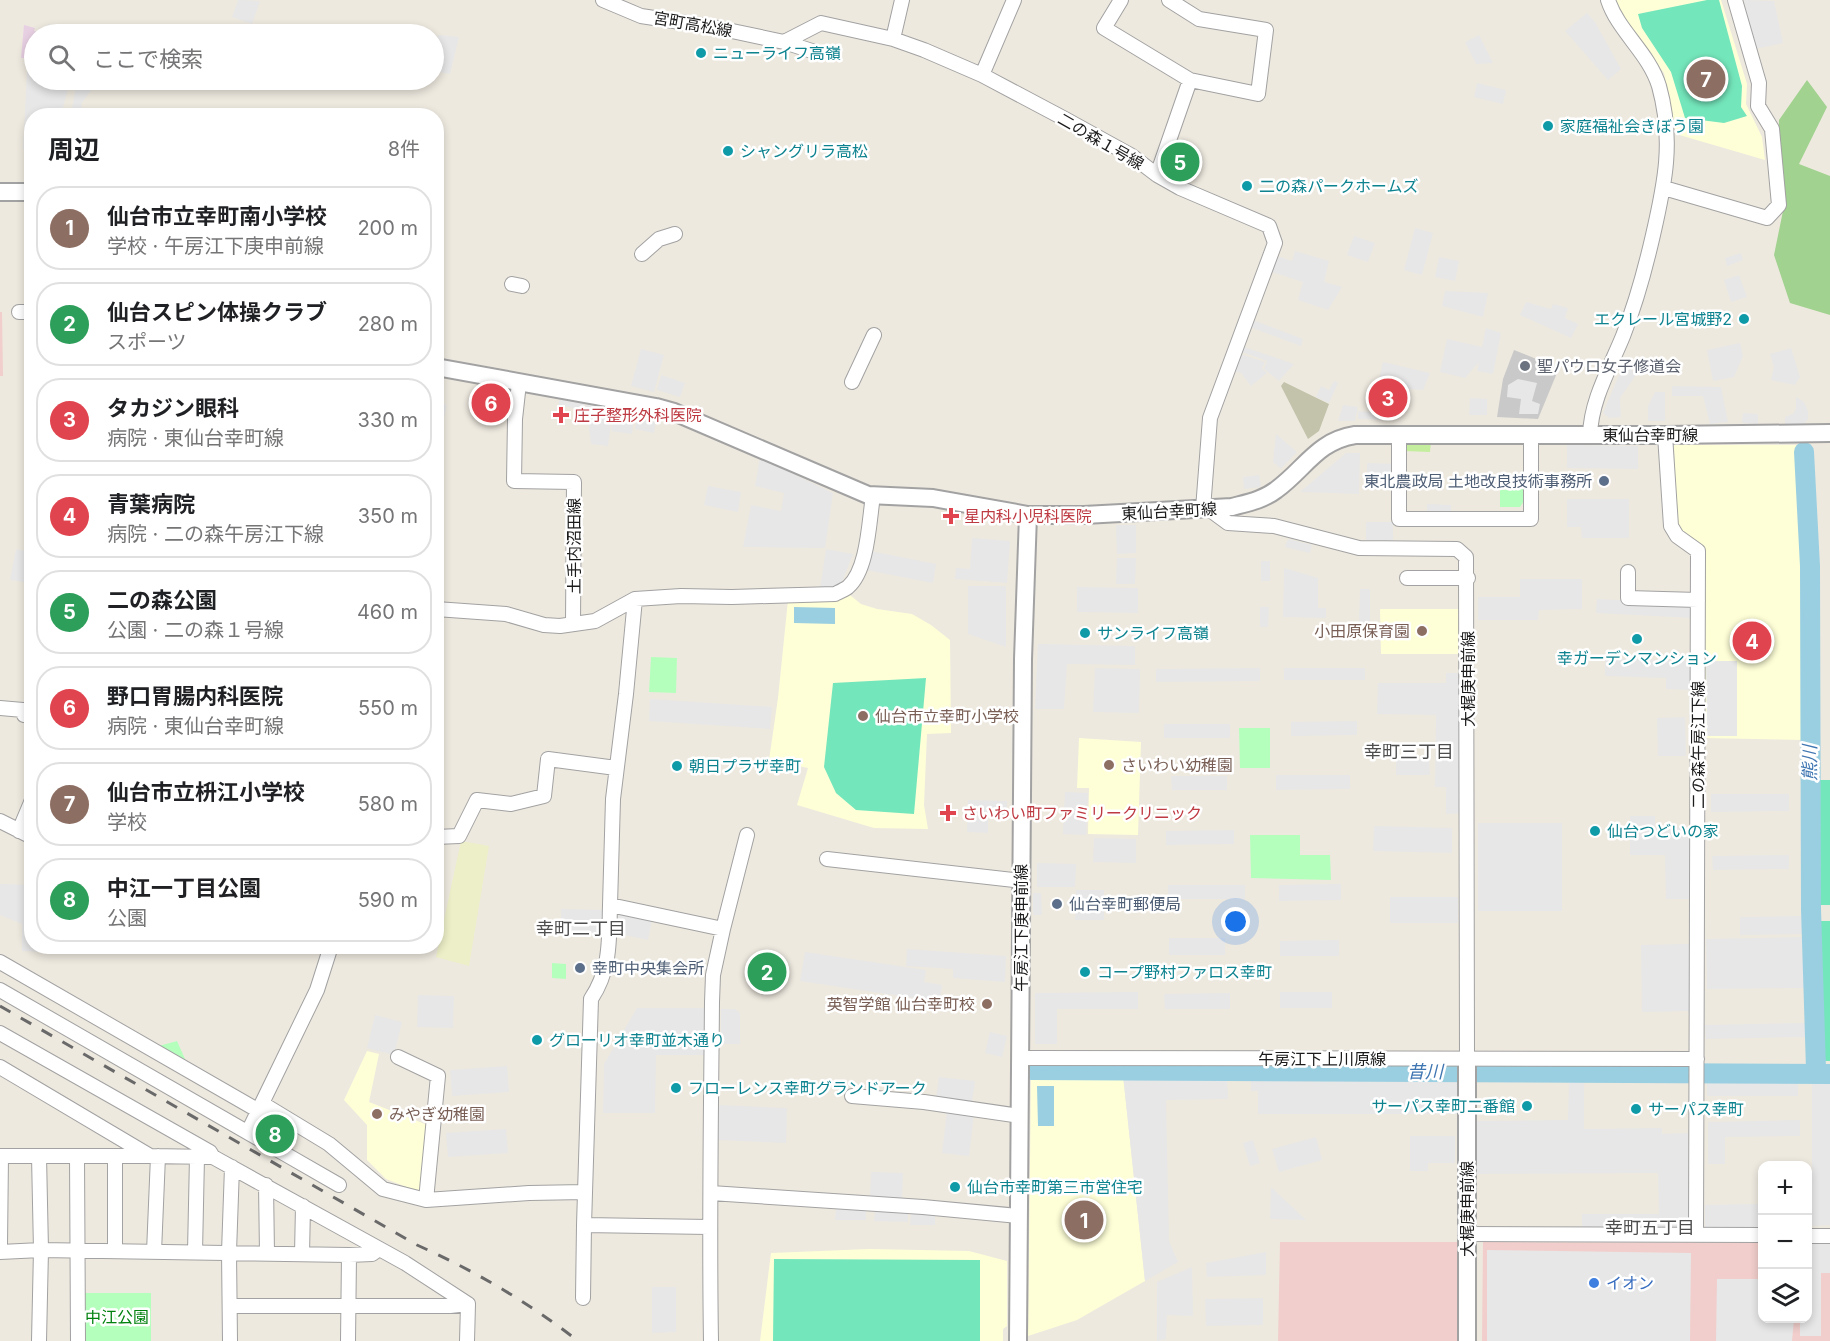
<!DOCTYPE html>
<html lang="ja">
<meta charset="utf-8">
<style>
:root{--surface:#fff;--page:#f6f6f6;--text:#202124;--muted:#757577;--line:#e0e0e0;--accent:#c60400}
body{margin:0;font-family:Inter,"Noto Sans JP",sans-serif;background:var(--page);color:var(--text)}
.controls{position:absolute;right:18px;bottom:18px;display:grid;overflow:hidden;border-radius:12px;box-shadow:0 3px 9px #0003}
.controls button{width:54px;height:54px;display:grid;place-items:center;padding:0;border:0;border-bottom:2px solid var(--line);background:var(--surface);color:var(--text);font:30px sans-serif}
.you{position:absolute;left:1236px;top:922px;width:21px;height:21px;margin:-15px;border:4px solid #fff;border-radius:50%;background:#1a73e8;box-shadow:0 0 0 9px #1a73e833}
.badge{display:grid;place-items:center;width:39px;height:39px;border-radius:50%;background:var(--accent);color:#fff;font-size:20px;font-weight:700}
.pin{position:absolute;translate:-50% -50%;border:3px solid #fff;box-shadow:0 2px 6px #0006}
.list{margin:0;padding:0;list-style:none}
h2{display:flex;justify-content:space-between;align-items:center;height:78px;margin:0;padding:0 24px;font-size:26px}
h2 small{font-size:20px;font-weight:400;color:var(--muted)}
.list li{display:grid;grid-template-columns:39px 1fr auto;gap:18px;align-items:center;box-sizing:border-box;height:84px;margin:0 12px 12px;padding:0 12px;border:2px solid var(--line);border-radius:24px}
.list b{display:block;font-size:22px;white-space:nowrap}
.list p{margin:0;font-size:20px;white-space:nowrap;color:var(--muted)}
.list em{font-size:20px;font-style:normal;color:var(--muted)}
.icon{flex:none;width:33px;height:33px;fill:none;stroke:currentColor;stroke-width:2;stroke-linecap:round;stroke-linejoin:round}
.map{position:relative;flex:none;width:1830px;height:1341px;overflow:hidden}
.search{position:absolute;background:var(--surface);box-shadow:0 3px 9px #0003;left:24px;top:24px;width:420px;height:66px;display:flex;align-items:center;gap:15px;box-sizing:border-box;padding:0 21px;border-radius:33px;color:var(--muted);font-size:22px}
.panel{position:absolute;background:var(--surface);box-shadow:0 3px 9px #0003;left:24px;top:108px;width:420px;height:846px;border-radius:24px}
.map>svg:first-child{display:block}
</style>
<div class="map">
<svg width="1830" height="1341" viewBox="0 0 1830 1341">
<rect width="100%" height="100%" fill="#eee9df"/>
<path fill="#f1cecb" d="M0,312H2L3,376H0Z
M1280,1242H1457V1341H1278Z
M1483,1242L1762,1243V1318H1808V1243H1830V1341H1482Z"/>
<path fill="#e8d0e3" d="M24,25L35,28L34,31L42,33L34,34V58H21Z"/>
<path fill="#feffd7" d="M1613,0H1721L1747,84L1746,104L1762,137L1765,160L1676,134L1664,73L1614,5Z
M1674,445H1802L1805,740L1703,738L1698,544L1681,533L1676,518Z
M845,591L861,604L877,609L912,614L931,625L950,640L951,733L927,734L924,805L928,829L874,828L797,805L808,768L769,760L778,698L788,600L838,601Z
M1380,609H1462L1463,654H1381Z
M1079,738L1141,742L1138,835L1088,834L1089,788H1077Z
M367,1051L379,1054L369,1102L430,1126L422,1193L386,1179L367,1160V1125L344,1100Z
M1123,1075L1145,1281L1077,1320L1028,1336L1031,1076Z
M869,1249L969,1251L1007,1261V1326L1003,1329V1341H760L771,1253Z"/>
<path fill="#c9c9c9" d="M1514,350L1559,368L1538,419L1497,417L1503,379Z"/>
<path fill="#c2c3aa" d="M1284,382L1329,404L1319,431L1308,439L1281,386Z"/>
<path fill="#ecefc7" d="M461,841L489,846L469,966L436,957Z"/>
<path fill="#c4ee9e" d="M1408,442H1431L1430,452L1404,451Z"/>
<path fill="#a1d28f" d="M1807,80L1827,107L1799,164L1830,176V315L1790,303L1774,255L1784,206L1778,154L1779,120Z"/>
<path fill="#b5ffbd" d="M1174,147L1196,154L1187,184L1163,169Z
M1525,489L1524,501L1520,507H1500V490Z
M651,657L677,658L676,693L649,692Z
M1239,728H1270V768H1240Z
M1250,835H1300V855H1330L1331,880L1251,878Z
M91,947H122V954L90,952Z
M552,963L566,964V979L552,978Z
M177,1041L185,1059L180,1062L155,1047Z
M263,1119L297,1137L288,1151L255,1130Z
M84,1293H151V1341H84Z"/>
<path fill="#74e6bc" d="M1707,0H1719L1742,86L1741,107L1747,116L1724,123L1685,118L1671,72L1642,28L1638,14Z
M926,678L914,814L856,810L836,793L824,767L833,683Z
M1812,780H1830V905H1813Z
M1821,921H1830V1061H1821Z
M774,1259L980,1260V1341H773Z"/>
<path fill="#e7e7e7" d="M238,0L260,1L252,24L232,17Z
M1744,0L1774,1L1783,43L1755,49Z
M1587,13L1595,22L1621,69L1608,80L1565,31Z
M48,24L81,34H45Z
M439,35L459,37L450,74L434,71V39Z
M1479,35L1493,63L1476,64L1465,42Z
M27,72H34V80L70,81L61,115L32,116L31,149H23Z
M82,80L92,89L81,104L83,110L71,115L76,85Z
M1477,83L1506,90L1503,104L1474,97Z
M1415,228L1433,233L1422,275L1404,270Z
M1354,236L1375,243L1368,262L1347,255Z
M1295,251L1329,261L1324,282L1342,287L1328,310L1298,300L1303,282L1272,272L1277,256L1292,261Z
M1741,253L1743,260L1727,266L1725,258Z
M1439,257L1459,261L1455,281L1435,277Z
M1739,275L1747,297L1731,302L1724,280Z
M1445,291L1488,293L1483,317L1442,306Z
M1526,302L1551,309L1553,304L1568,308L1565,318L1578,324L1571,338L1520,315Z
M1253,320L1303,339L1301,346L1250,327Z
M1486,328L1501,333L1493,374L1477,371L1479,362L1465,378L1440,372L1447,339L1482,347Z
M1740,343L1743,356L1734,377L1713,381L1707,350Z
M1244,347L1294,364L1279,381L1264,369L1267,361L1242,352Z
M1791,348L1800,377L1795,385L1771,380L1774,367L1770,354Z
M641,349L664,355L654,392L631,386Z
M1240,354L1265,362L1262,368L1267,373L1251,386L1241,373L1234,371Z
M1625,361L1636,375L1620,398L1621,417L1609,418L1603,413Z
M1383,362L1430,373L1423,390L1377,387Z
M661,375L685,383L680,397L657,390Z
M1518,379L1537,383L1532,401L1540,404L1538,414H1519L1521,399L1507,397L1508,385Z
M1334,381L1338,383L1329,403L1316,397L1321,386L1329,390Z
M479,383L509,388L507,396L478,391Z
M1672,386L1721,387L1728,422L1710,424L1703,396H1672Z
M1655,392H1665V421H1648V406Z
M560,397L585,402L583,410L558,405Z
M1796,397L1804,402L1808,411V419L1804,424H1785V417L1793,414L1796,409Z
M1470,398L1487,399V415H1469Z
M437,403L447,405L437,446L436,403Z
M586,403L613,407L608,446L591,444Z
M1343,405L1358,407L1355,421H1338Z
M615,407L635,410L632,434L611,431Z
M638,409L657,413L654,433L635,429Z
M1358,411L1386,413V420L1358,419Z
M1743,413L1758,414V424L1742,423Z
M1276,434L1297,452L1281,469L1273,462Z
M1567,445L1638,446V469L1567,468Z
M1346,453H1360L1359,494L1300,492Z
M760,458L833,493L825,548L743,547L751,505L781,511L784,493L755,486Z
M1367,463L1396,464L1395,484H1367Z
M1259,475L1261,487L1244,489L1243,477Z
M708,486L741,492L738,512L704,505Z
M1567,499H1629V538H1582L1581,527H1567Z
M1427,504L1451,505V514H1427Z
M1366,522H1393V540H1366Z
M1116,525H1136V553L1117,554Z
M972,538L1010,541L1007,583L955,579L956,568L970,569Z
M1288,539L1312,545L1310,553L1285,547Z
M16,549L31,552V583L10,580Z
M826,549L853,554L842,582L830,588L820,589Z
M870,551L936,564L933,583L866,570Z
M1117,558H1136L1135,584H1116Z
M1261,561H1270V581H1261Z
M1284,568L1318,578V608H1326V618L1283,617Z
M1520,579H1582V609L1539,610L1538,620H1478V597H1520Z
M968,586H1006V647L968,634Z
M1077,587L1138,588V613L1077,612Z
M1360,589H1370V623H1359Z
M1597,599L1694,604L1693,618L1596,613Z
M1260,607H1269L1268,627H1260Z
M1038,644L1135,646V665L1067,664L1064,709H1035Z
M1605,658L1692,661L1691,690L1666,689V678L1605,676Z
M1706,661H1737V736H1707Z
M1095,668L1140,669L1139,713L1093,712Z
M1260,668V681L1156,682V669Z
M1365,668V680H1284V668Z
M1446,673H1464L1462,813L1446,814V787H1435L1436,715L1377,714L1378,683H1446Z
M650,699L772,707L770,729L649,721Z
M1685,717L1686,756H1658L1657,718Z
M1357,721V735L1291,736V722Z
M1164,724H1230V738H1164Z
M1396,759H1429L1430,775H1396Z
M1276,775H1350V789L1276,790Z
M1171,776H1227V790H1172Z
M1065,792L1088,793L1086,835L1063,834Z
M1711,794H1789V811L1711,812Z
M968,800L1007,801V817H988V833L967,832Z
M1630,816H1655V827H1692V899H1666L1665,855H1630Z
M1478,823H1562V911H1478Z
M1374,826L1452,828V853L1373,851Z
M1234,830V844L1166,845V831Z
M1094,838L1136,839V863L1093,862Z
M1789,855V869L1713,870L1712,856Z
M1037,863L1076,864L1075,887H1037Z
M0,884L31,885L32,946L89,947L88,954L22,951V924L0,915Z
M1341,884V900L1279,901V885Z
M1168,885H1245V899H1168Z
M1076,890H1104V920H1075Z
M1033,893H1041L1042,915H1033Z
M1390,897H1458V923H1390Z
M561,909L604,910V934L561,933Z
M619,913L652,920L648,940L615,933Z
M1804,916V934L1740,935V917Z
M1805,937L1806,988L1707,989L1706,939Z
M1169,938H1225V955H1169Z
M1339,940V956H1280V941Z
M1689,944L1690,1011L1642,1012L1641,945Z
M907,949L1006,956L1005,982L953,978V969L906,966Z
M805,952L926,970L924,982L942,985L940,1002L800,981Z
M1138,992V1009H1057V1044H1035V993Z
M1280,992H1332V1008H1280Z
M1230,993V1009H1165L1164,994Z
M418,995L454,996L453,1028L417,1027Z
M637,1008H709V1055H656L655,1113H603L604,1064Z
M721,1009H735L740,1013V1044H721Z
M375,1015L402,1022L394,1055L367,1048Z
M1807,1023V1037L1706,1039L1705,1025Z
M990,1032L1007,1036L1002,1057L985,1053Z
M507,1066L509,1092L452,1096L450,1070Z
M1123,1075H1227L1228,1099L1166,1100L1169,1241L1178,1262L1145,1281Z
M939,1077L975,1081L972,1102L936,1098Z
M1812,1079H1830V1225L1812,1226Z
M1584,1080V1129L1662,1128V1134L1688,1133L1689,1228H1582V1214H1659L1658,1173L1477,1174L1476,1121L1568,1120L1569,1081Z
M1458,1081V1114H1258V1091H1251V1081Z
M1707,1081H1798V1096H1707Z
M719,1105L787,1108L786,1143L718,1140Z
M947,1111L974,1114L969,1156L942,1153Z
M1800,1120V1136L1725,1137V1164H1708V1122Z
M506,1129L508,1153L448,1157L446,1133Z
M1410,1136H1455V1163H1428V1171H1410Z
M1316,1137L1322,1160L1279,1172L1272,1149Z
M1253,1140L1260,1163L1250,1166L1243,1143Z
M871,1172L903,1173L902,1201L870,1200Z
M1271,1187L1306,1220L1270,1219Z
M1762,1204V1228H1705V1205Z
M836,1209L866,1210V1220H835Z
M875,1211L908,1212V1222L874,1221Z
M911,1214L935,1215V1225H910Z
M1808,1243H1830V1273H1821V1336H1800V1319L1808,1318Z
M1487,1250L1691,1253L1690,1341H1487Z
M1266,1252V1275L1207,1277L1206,1263Z
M1192,1267L1193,1316L1167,1315L1166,1339L1157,1341V1282Z
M1717,1279H1762V1318L1794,1319L1792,1341H1716Z
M652,1287H676V1332L652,1333Z
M1263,1298V1325L1206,1326L1205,1299Z"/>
<path fill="#9acfe1" d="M794,607L835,608V624L794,623Z
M1037,1086H1054V1126H1038Z"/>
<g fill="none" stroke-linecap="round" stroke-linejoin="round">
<path stroke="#9acfe1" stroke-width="20" d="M1804,452L1810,566L1811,909L1816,1069L1819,1074
M1031,1070L1830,1074"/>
<defs>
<path id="minor" d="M603,0L641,16L713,27L784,42L815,52
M1121,0L1104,28L1190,80L1258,94L1266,30L1199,19L1169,0
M893,39L902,0
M784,42L821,23L893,39L924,50L982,75L1065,119L1132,156L1157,175L1180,188L1269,226L1275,243L1210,418L1203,509
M982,75L1014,0
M1157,175L1190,80
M1664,188L1767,218L1779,205L1772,129L1758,106L1759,83L1735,0
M642,254L659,239L675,234
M512,284L522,286
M19,312H32
M852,382L874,335
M519,383L515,419L514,481L574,482L573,624
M1399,435V519H1531V435
M1590,435C1591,400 1610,368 1623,336C1636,303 1645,270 1653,235C1665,183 1674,140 1659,86C1649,53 1618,31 1608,0
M1665,435L1671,526L1677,536L1698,551L1696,1235
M1209,509L1228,523L1274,526L1359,548L1457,549L1466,557L1467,1059
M1628,572V598L1698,600
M1407,578H1468
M635,599L626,694L613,799L610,905L723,929L713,975L712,1002C711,1115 709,1228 711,1341
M436,609L506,614L544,625L560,626L595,621L635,599L681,596L732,597L835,594C839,592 844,590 848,587C868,570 869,521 873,496
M0,708L23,710L24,715L32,716
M0,821L32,837
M19,831L32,800
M436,837L459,836L477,800L511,804L544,796L548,759L616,768
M827,859L1022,881
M610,905C609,940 611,969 591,999L584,1225L709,1227
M723,929L747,835
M0,962L259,1111
M0,990L339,1185
M0,1033L210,1152L213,1157
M398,1057L438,1076L426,1200L529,1193L585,1192
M1020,1058L1697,1059
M0,1067L150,1156L213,1157L405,1263L468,1304L467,1341
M852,1096L924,1102L1020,1116
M263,1104L329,1144L383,1189L426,1200
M248,1132L317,990L331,946
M0,1156H148
M77,1156L78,1341
M266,1185L267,1253
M711,1193L923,1207L1019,1216
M1468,1234L1762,1235
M1808,1236H1830
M0,1245L1,1156
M115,1251V1156
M0,1252L41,1250L349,1255L372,1254L379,1249
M154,1252L158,1156
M195,1252L197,1157
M302,1254L303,1206
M583,1298L584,1225
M230,1306H450L468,1304
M39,1341L41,1250L39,1156
M230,1341L229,1252L232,1167
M348,1341L349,1255"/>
<path id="tertiary" d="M0,192H32
M436,367L656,407L674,412L868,495L933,498L1028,515H1084L1232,507C1247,503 1263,500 1276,490C1305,469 1317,441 1355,435H1665L1830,433
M1467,1059V1341
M1018,1341L1023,659L1028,515"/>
</defs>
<use href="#minor" stroke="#a2a2a2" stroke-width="16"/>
<use href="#tertiary" stroke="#a2a2a2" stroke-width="20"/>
<use href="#minor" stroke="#fff" stroke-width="14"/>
<use href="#tertiary" stroke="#fff" stroke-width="16"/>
<path stroke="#696969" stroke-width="3" stroke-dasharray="12 12" stroke-linecap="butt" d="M0,1006L417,1245C475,1271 528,1302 578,1341"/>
</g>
<g fill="#0f9aa8" stroke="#fff" stroke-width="2">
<circle cx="701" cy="53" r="6"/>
<circle cx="1548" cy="126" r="6"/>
<circle cx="728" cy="151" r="6"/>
<circle cx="1247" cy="186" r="6"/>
<circle cx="1744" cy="319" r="6"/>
<circle cx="1085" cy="633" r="6"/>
<circle cx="1637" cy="639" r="6"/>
<circle cx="677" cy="766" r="6"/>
<circle cx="1595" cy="831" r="6"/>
<circle cx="1085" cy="972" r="6"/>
<circle cx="537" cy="1040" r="6"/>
<circle cx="676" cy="1088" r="6"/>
<circle cx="1527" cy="1106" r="6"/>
<circle cx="1636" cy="1109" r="6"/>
<circle cx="955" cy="1187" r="6"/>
</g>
<circle fill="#6b7280" stroke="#fff" stroke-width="2" cx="1525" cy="366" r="6"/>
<g fill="#e0444e" stroke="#fff" stroke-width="2">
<path d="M558 406h6v6h6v6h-6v6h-6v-6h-6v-6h6z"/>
<path d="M948 507h6v6h6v6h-6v6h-6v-6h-6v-6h6z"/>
<path d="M945 804h6v6h6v6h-6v6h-6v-6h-6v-6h6z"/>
</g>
<g fill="#5c6f8a" stroke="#fff" stroke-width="2">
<circle cx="1604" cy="481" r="6"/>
<circle cx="1057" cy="904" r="6"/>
<circle cx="580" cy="968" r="6"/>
</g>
<g fill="#8d6e63" stroke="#fff" stroke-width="2">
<circle cx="1422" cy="631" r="6"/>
<circle cx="863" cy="716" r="6"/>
<circle cx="1109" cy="765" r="6"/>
<circle cx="987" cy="1004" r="6"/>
<circle cx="377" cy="1114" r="6"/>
</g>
<circle fill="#3f7fe0" stroke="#fff" stroke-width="2" cx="1594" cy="1283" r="6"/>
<g text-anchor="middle" stroke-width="5" stroke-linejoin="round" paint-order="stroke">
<g font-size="16" fill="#1b1b1b" stroke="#fff">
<text transform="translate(693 24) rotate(10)" y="6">宮町高松線</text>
<text transform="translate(1101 141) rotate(30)" y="6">二の森１号線</text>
<text x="1650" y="441">東仙台幸町線</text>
<text transform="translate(1169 511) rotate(-3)" y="6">東仙台幸町線</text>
<text transform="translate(574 546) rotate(-90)" y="6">土手内沼田線</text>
<text transform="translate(1468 679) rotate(-90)" y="6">大梶庚申前線</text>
<text transform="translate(1698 745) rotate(-90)" y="6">二の森午房江下線</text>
<text transform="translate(1021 928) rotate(-90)" y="6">午房江下庚申前線</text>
<text x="1322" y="1065">午房江下上川原線</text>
<text transform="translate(1467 1209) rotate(-90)" y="6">大梶庚申前線</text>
</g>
<g font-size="16" fill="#0d838f" stroke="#fff" text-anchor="start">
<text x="713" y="59">ニューライフ高嶺</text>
<text x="1560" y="132">家庭福祉会きぼう園</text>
<text x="740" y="157">シャングリラ高松</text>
<text x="1259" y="192">二の森パークホームズ</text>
<text x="1732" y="325" text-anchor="end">エクレール宮城野2</text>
<text x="1097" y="639">サンライフ高嶺</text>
<text x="1637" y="664" text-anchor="middle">幸ガーデンマンション</text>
<text x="689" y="772">朝日プラザ幸町</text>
<text x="1607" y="837">仙台つどいの家</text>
<text x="1097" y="978">コープ野村ファロス幸町</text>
<text x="549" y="1046">グローリオ幸町並木通り</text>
<text x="688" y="1094">フローレンス幸町グランドアーク</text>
<text x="1515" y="1112" text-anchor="end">サーパス幸町二番館</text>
<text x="1648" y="1115">サーパス幸町</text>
<text x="967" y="1193">仙台市幸町第三市営住宅</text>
</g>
<g font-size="16" fill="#5b616d" stroke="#fff" text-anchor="start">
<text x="1537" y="372">聖パウロ女子修道会</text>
</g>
<g font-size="16" fill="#be3a42" stroke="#fff" text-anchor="start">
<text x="574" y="421">庄子整形外科医院</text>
<text x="964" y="522">星内科小児科医院</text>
<text x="962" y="819">さいわい町ファミリークリニック</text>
</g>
<g font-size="16" fill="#4e5e75" stroke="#fff" text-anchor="start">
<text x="1592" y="487" text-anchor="end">東北農政局 土地改良技術事務所</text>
<text x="1069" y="910">仙台幸町郵便局</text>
<text x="592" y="974">幸町中央集会所</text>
</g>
<g font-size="16" fill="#785e54" stroke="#fff" text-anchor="start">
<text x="1410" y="637" text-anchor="end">小田原保育園</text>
<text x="875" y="722">仙台市立幸町小学校</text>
<text x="1121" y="771">さいわい幼稚園</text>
<text x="975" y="1010" text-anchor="end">英智学館 仙台幸町校</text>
<text x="389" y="1120">みやぎ幼稚園</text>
</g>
<g font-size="16" fill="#366cbe" stroke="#fff" text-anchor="start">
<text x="1606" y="1289">イオン</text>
</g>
<g font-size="16" fill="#01810e" stroke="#fff">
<text x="117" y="1323">中江公園</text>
</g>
<g font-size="18" fill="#4e4e4e" stroke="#fff">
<text x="1409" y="758">幸町三丁目</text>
<text x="581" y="935">幸町二丁目</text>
<text x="1650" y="1234">幸町五丁目</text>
</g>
<g font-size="18" font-style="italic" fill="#3f76b2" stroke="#fff">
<text transform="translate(1810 763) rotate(-90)" y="6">熊川</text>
<text x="1425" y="1078">昔川</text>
</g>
</g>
</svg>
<div class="controls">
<button>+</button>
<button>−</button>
<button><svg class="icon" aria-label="layers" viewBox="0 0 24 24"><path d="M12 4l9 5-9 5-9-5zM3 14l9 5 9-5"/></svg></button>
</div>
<div class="you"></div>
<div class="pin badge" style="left:1084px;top:1220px;background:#8d6e63">1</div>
<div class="pin badge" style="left:767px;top:972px;background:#2e9e5b">2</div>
<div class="pin badge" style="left:1388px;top:398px;background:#e0444e">3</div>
<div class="pin badge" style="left:1752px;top:641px;background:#e0444e">4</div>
<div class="pin badge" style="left:1180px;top:162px;background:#2e9e5b">5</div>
<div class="pin badge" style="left:491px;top:403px;background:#e0444e">6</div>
<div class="pin badge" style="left:1706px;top:79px;background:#8d6e63">7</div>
<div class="pin badge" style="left:275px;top:1134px;background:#2e9e5b">8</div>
<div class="search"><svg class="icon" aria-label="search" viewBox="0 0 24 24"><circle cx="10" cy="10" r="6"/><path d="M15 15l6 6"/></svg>ここで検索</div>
<section class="panel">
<h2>周辺<small>8件</small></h2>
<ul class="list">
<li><span class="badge" style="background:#8d6e63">1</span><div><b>仙台市立幸町南小学校</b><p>学校 · 午房江下庚申前線</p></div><em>200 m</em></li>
<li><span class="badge" style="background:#2e9e5b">2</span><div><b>仙台スピン体操クラブ</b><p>スポーツ</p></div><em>280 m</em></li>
<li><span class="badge" style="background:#e0444e">3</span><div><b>タカジン眼科</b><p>病院 · 東仙台幸町線</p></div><em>330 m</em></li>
<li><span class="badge" style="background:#e0444e">4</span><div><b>青葉病院</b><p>病院 · 二の森午房江下線</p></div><em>350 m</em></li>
<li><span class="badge" style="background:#2e9e5b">5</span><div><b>二の森公園</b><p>公園 · 二の森１号線</p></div><em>460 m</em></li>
<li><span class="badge" style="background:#e0444e">6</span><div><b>野口胃腸内科医院</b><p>病院 · 東仙台幸町線</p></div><em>550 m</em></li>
<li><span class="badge" style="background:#8d6e63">7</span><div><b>仙台市立枡江小学校</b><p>学校</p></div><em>580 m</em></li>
<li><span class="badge" style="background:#2e9e5b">8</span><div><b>中江一丁目公園</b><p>公園</p></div><em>590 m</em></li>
</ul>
</section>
</div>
